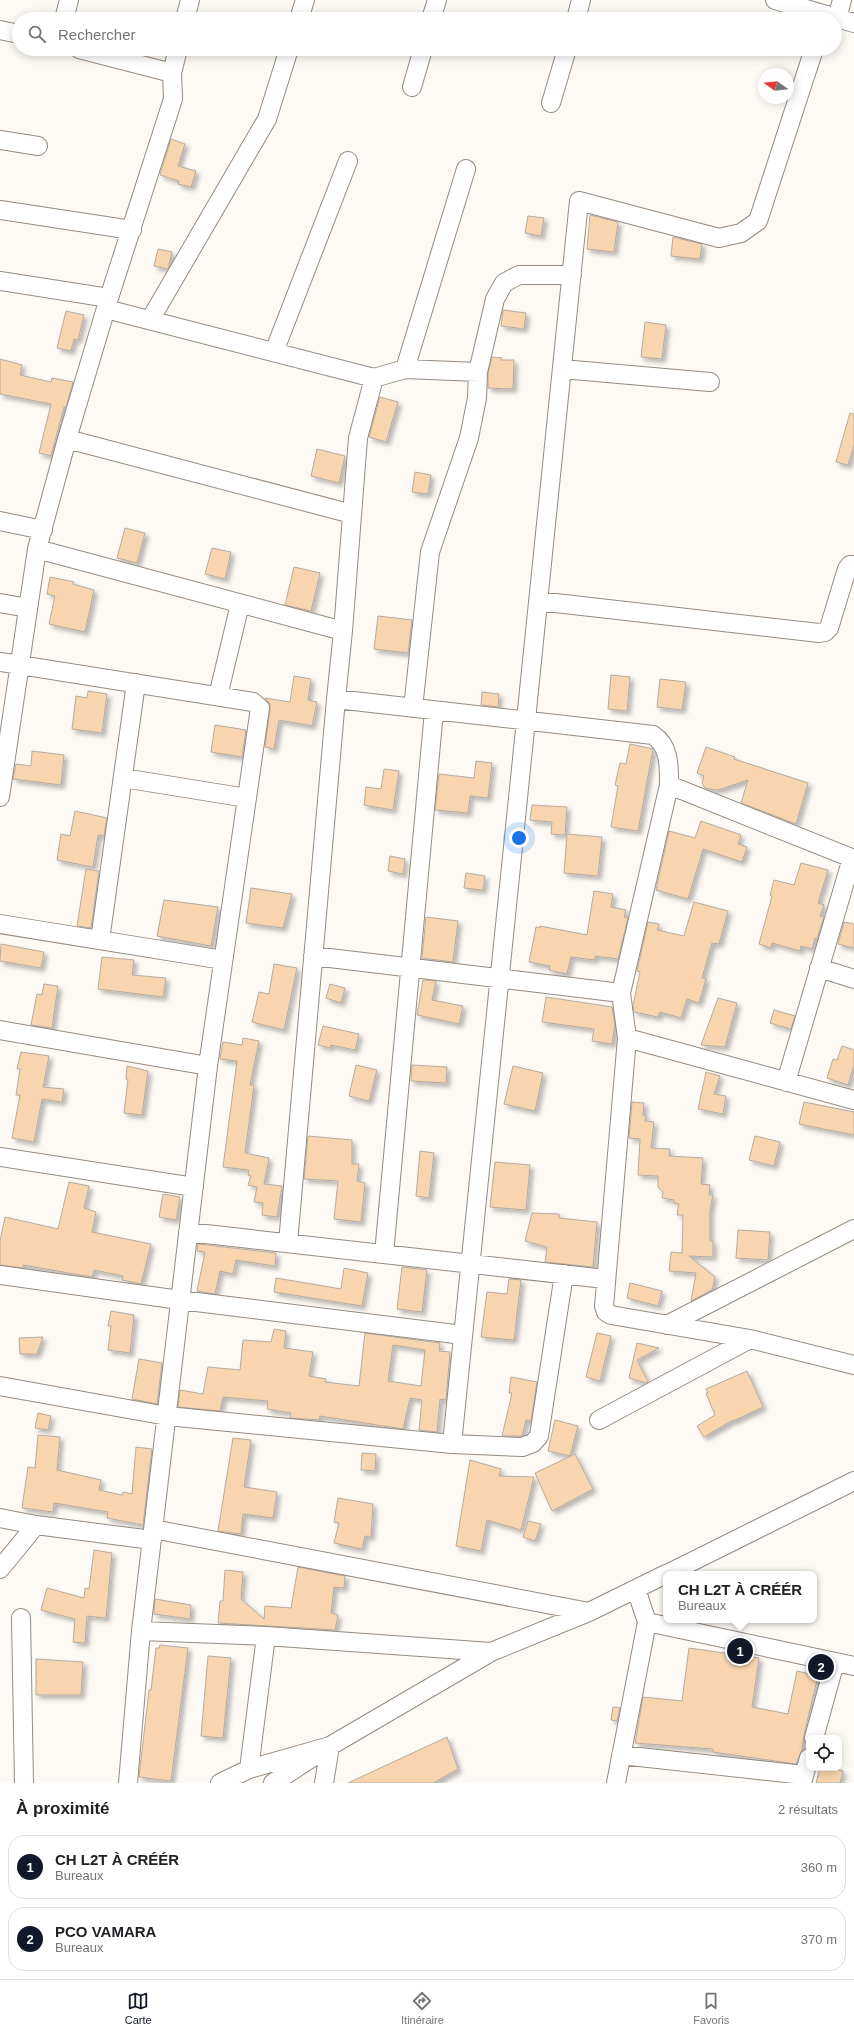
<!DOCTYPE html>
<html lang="fr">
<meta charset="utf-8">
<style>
:root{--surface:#fff;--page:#f6f6f6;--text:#202124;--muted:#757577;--line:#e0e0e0;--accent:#111827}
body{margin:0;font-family:Arial,sans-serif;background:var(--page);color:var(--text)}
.controls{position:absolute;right:12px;bottom:12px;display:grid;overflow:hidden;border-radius:8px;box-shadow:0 2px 10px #0003}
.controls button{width:36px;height:36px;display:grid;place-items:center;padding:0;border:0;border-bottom:1px solid var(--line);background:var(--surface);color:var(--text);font:20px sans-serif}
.compass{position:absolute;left:758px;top:68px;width:36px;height:36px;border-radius:50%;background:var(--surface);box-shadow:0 2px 10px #0003;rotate:284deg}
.you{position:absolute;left:519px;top:838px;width:14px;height:14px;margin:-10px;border:3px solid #fff;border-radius:50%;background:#1a73e8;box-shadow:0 0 0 6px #1a73e833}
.badge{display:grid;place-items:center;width:26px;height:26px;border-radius:50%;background:var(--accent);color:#fff;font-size:13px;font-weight:700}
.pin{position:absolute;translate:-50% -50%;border:2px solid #fff;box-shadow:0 1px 4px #0006}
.popup{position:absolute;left:663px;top:1571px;width:154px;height:52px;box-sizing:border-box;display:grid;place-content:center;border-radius:8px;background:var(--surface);filter:drop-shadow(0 1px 3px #0005);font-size:13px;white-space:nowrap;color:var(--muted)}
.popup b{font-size:15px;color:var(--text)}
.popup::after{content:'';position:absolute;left:50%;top:100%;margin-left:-8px;border:8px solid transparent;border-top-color:var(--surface)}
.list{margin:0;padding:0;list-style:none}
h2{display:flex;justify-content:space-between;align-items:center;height:52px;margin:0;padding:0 16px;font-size:17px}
h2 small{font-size:13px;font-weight:400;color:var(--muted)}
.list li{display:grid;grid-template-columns:26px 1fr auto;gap:12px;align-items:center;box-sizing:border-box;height:64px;margin:0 8px 8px;padding:0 8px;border:1px solid var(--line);border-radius:16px}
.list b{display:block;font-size:15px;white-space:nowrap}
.list p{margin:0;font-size:13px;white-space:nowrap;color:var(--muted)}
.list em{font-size:13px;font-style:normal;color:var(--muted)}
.icon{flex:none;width:22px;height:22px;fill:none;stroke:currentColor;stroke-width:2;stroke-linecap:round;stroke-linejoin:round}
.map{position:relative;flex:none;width:854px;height:1783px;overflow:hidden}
.search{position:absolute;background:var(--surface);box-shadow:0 2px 10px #0003;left:12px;right:12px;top:12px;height:44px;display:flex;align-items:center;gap:10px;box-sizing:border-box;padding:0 14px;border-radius:22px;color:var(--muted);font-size:15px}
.sheet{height:196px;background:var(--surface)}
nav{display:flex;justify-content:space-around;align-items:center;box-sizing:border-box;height:56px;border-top:1px solid var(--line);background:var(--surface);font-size:11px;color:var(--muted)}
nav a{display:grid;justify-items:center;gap:2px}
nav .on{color:var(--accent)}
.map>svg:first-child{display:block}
</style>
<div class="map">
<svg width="854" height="1783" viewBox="0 0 854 1783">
<defs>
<filter id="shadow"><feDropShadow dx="3.5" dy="3.5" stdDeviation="2" flood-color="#0004"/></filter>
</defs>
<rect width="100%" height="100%" fill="#fdf9f4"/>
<path fill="#f8d5ae" stroke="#b5ab9f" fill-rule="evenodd" filter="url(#shadow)" d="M171,139L185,144L178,166L196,171L191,187L178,184L179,181L160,175Z
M590,215L618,222L614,252L587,249Z
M528,216L544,218L541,236L525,233Z
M673,237L702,244L700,259L671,256Z
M158,249L172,252L168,269L154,266Z
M503,310L526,313L524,329L501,326Z
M66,311L84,315L78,340L74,339L71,351L57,348Z
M645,322L666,325L662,359L641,357Z
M492,357L502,358L501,360H514L513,389L488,388V373Z
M0,359L22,365L20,375L51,382L52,378L73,382L66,407H64L51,456L39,453L51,404L0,394Z
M380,397L398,402L386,442L369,437Z
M850,413L854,414V445L848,465L836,462Z
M317,449L345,456L339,483L311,476Z
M415,472L431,475L428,494L412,492Z
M125,528L145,533L137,563L117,558Z
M212,548L231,552L225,579L205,574Z
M294,567L320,573L311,611L285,605Z
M50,577L74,582L73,584L94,590L85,632L49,624L55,596L47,594Z
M378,616L412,620L408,653L374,649Z
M611,675L630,677L627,711L608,709Z
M294,676L311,679L308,700L317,702L312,726L279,720L274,749L265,747L270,709V704L265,698L290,702Z
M660,679L686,682L682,710L657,707Z
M88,691L107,694L102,733L72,729L76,696L87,698Z
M482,692L499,694L498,707L481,705Z
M215,725L246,730L242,757L211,752Z
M630,744L653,749L638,831L611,827L618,786L615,785L620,763L626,764Z
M706,747L735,757L734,759L808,783L796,824L741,803L748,780L721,789L715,790L705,788L702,783L704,776L697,773Z
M32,751L64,755L61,785L13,779L16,764L31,766Z
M476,761L492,763L488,798L470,796L468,813L435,810L439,774L474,778Z
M384,769L399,771L393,810L364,805L366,787L381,789Z
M532,805L567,807L565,835L551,834L552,822L530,820Z
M75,811L107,818L104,836L98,835L93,867L57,860L61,834L70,836Z
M701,821L741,835L738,844L747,847L742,862L703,849L688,899L656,890L669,831L695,838Z
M567,834L602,837L598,876L564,873Z
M390,856L405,859L403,874L388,871Z
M801,863L828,870L818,903L824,905L820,916L824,917L817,939L815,938L812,949L801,946L800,951L772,943L771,948L759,944L772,896L770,895L774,880L794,885Z
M86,869L99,871L91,928L77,926Z
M466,873L485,876L483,890L464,888Z
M251,888L292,894L283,928L246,923Z
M594,891L613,894L611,907L626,910L624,917L628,918L618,959L595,956V960L571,957L567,974L549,970L550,966L529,962L536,927L540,928V926L587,935Z
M164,900L218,907L211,946L157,936Z
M694,902L728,911L719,944L712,943L702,978L706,979L699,1003L687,999L681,1018L660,1012L658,1017L634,1012L633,1005L640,972L637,971L648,922L659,924L657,930L684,936Z
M426,917L458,921L453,962L422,958Z
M844,922L854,924V948L838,944Z
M1,944L44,952L41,968L0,961Z
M102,957L134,960L132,975L166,978L163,997L98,989Z
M274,964L297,968L284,1030L252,1022L259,992L269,994Z
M423,980L436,981L432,1000L463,1006L459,1024L417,1015Z
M44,984L58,986L52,1028L31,1025L37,994L42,995Z
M330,984L345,988L341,1003L326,998Z
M546,997L612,1007L615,1024L612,1044L592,1041L594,1029L542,1022Z
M718,998L737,1003L725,1047L701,1045Z
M774,1010L795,1016L791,1029L770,1023Z
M323,1026L359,1034L355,1050L331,1045L330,1048L318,1045Z
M243,1038L259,1041L250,1085H254L245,1153L269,1158L264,1184L282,1186L277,1217L262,1215L263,1203L254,1202L257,1187L248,1185L251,1176L248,1175L249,1170L223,1167L237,1061L220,1059L223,1042L242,1045Z
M842,1046L854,1050V1065L848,1085L827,1078L833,1059L837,1060Z
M21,1052L49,1056L43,1087L64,1089L62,1102L42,1099L34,1142L12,1138L20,1095H16L20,1069H17Z
M356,1065L377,1070L369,1101L349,1096Z
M412,1065L447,1067L446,1083L411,1081Z
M127,1066L148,1071L142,1115L124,1113L128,1079H126Z
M513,1066L543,1073L535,1111L504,1104Z
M706,1072L720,1076L714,1094L726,1096L723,1114L698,1109Z
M632,1102L644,1103L643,1115L646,1116L645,1121L654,1122L651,1148L670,1149L669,1156L703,1158L701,1184L710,1185L709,1195H713L710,1211V1241H713V1257L689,1256L715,1277L712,1290L691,1301L696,1273L669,1271L671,1252L682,1253L683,1215H677L679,1204L674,1203V1200L662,1198L663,1192L658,1187V1176L638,1175L640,1139L629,1138Z
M804,1102L854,1112V1135L799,1124Z
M308,1136L352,1140V1164H359L357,1181L365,1183L361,1222L334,1219L338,1181L304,1179Z
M755,1136L780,1142L774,1166L749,1160Z
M420,1151L434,1153L429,1198L416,1196Z
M495,1162L530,1165L526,1210L490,1207Z
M69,1182L89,1186L84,1208L96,1212L92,1232L151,1244L141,1284L122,1280L123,1276L94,1270L92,1277L23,1265V1268L0,1265V1241L5,1217L58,1229Z
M163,1194L180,1197L176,1220L159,1217Z
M532,1213L559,1214V1218L597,1222L593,1267L545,1262L547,1247L525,1241Z
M738,1230L770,1232L768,1260L736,1258Z
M198,1244L276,1253L275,1266L236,1260L233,1274L220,1271L215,1294L197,1291L205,1252L197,1251Z
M402,1267L427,1270L422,1312L397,1309Z
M344,1268L368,1273L362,1306L274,1292L276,1278L341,1289Z
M509,1279L521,1280L514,1340L481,1337L487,1292L507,1294Z
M630,1283L662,1291L658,1306L627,1298Z
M111,1311L134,1315L130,1353L108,1350L111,1326H108Z
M274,1329L286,1331L284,1348L313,1352L309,1376L326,1379L325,1382L359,1386L365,1333L440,1343L439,1351L450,1352L446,1400L440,1399L437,1432L419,1430L422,1400L410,1398L403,1429L320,1416L319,1420L290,1418L291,1413L267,1409L268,1401L223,1397L220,1411L178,1407L180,1390L203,1394L208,1367L240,1370L243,1340L271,1342ZM393,1345L425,1350L421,1386L388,1381Z
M597,1333L611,1336L600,1381L586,1377Z
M43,1337L37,1354H20L19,1338Z
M637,1343L659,1348L637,1360L648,1382L647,1383L629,1378Z
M139,1359L162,1363L157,1404L132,1399Z
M747,1371L763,1407L733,1421V1420L704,1437L697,1426L715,1415L706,1393H708L706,1389Z
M511,1377L537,1382L531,1421L526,1420L522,1436H502L512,1393H509Z
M38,1413L51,1416L48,1430L35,1428Z
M555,1420L578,1426L570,1456L548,1451Z
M38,1435L60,1437L57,1470L101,1480L99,1490L122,1495L123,1492L132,1494L136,1447L152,1449L143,1525L107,1518L108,1512L54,1503L53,1512L22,1508L28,1467L35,1468Z
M233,1438L251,1440L244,1487L277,1492L273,1518L243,1514L241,1534L218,1531Z
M362,1453L376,1454L375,1471L361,1470Z
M575,1454L593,1489L552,1511L535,1473Z
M470,1460L501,1469L499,1476L534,1477L521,1530L487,1520L481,1551L456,1546Z
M338,1498L373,1504L371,1537L365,1536L362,1549L334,1543L339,1523L334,1522Z
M528,1521L541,1524L535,1541L523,1537Z
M94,1550L112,1553L106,1618L87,1616L85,1643L73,1642L75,1619L41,1610L47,1588L84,1598L85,1588L89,1589Z
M298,1567L345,1576L344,1588L334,1587L331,1613L338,1615L335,1630L218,1623L220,1601H223L225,1570L243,1572L241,1599L264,1619L265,1606L291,1608Z
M155,1599L191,1605L190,1619L154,1614Z
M160,1645L188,1648L171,1781L139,1777L149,1690H151L156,1648H159Z
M689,1648L759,1658L752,1707L788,1714L797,1671L818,1676L804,1735L802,1750L796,1764L713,1752V1749L635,1743L643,1697L682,1701Z
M208,1656L231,1658L223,1738L201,1736Z
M36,1659L83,1662L81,1695H36Z
M613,1707L620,1708L617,1721L611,1720Z
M447,1737L458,1769L433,1783H348Z
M820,1768H831L843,1771L840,1783H816Z"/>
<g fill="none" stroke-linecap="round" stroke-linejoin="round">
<defs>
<path id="minor" d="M775,0L854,23
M837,18L842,0
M64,19L69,0
M185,19L190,0
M299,19L305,0
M431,19L437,0
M576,19L581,0
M0,30L19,34
M79,49L172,73
M412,87L423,49
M551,103L567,49
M0,140L38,146
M0,210L132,230
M0,281L109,298
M106,309L374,378
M150,320L267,119L289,49
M274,352L348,161
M405,369L466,169
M562,369L710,382
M67,439L352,514
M0,521L43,530
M37,549L343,631
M538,601L819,633L825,632L829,628L847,569L850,565H854
M0,603L28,608
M0,662L253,702L260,708L208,1066L141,1631L128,1783
M218,696L240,604
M336,699L653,735C670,746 669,767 669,785L621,993L627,1038L604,1306L606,1312L611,1315L750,1339L854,1365
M413,708L430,552L469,438L477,398L478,372L495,299L504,283L519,275H572
M123,778L247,798
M669,785L854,859
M0,797L37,549L67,439L109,298L173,99L172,73L178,49
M0,924L223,960
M100,940L136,683
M313,956L621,993
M819,968L854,979
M0,1030L208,1066
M627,1038L854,1100
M786,1082L852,858
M0,1157L194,1187
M188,1232L605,1279
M288,1243L336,699L343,631L358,438L374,378L405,369L478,372
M384,1254L434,711
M0,1275L180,1300L463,1335
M667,1325L854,1229
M0,1386L167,1416L452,1444L522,1447L533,1443L539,1436L564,1274
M599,1420L750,1339
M452,1444L579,201L719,238L741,233L758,221L814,49
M0,1518L36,1525L152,1540
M153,1529L589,1612
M0,1569L36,1525
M667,1574L854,1481
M21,1618L24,1783
M647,1622L854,1666
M141,1631L266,1636L491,1652
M814,1738L835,1662
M621,1755L804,1775
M249,1769L266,1636
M220,1783L249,1769L330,1746L324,1783
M273,1783L330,1746L491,1652L589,1612L666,1574
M616,1783L647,1622L636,1589
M802,1783L809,1758"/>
</defs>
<use href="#minor" stroke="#958b80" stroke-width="20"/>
<use href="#minor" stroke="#fff" stroke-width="18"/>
</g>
</svg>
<div class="controls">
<button><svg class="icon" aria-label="locate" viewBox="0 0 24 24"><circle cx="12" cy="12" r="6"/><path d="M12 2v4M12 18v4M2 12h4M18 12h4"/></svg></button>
</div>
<svg class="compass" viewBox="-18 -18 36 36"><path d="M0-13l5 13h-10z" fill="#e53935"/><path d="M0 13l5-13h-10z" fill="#757577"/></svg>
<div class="you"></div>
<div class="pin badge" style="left:740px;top:1651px">1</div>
<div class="popup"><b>CH L2T À CRÉÉR</b>Bureaux</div>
<div class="pin badge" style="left:821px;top:1667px">2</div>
<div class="search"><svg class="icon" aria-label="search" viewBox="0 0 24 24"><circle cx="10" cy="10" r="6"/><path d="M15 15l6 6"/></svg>Rechercher</div>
</div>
<section class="sheet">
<h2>À proximité<small>2 résultats</small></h2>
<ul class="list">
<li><span class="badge">1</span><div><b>CH L2T À CRÉÉR</b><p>Bureaux</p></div><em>360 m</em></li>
<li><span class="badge">2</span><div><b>PCO VAMARA</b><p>Bureaux</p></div><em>370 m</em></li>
</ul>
</section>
<nav>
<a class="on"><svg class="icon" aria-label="map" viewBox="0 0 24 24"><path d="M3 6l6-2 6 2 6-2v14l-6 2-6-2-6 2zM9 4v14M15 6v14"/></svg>Carte</a>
<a><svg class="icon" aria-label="directions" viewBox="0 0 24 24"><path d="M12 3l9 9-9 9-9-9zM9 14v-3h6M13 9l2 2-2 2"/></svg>Itinéraire</a>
<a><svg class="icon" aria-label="saved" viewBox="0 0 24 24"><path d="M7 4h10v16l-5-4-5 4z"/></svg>Favoris</a>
</nav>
